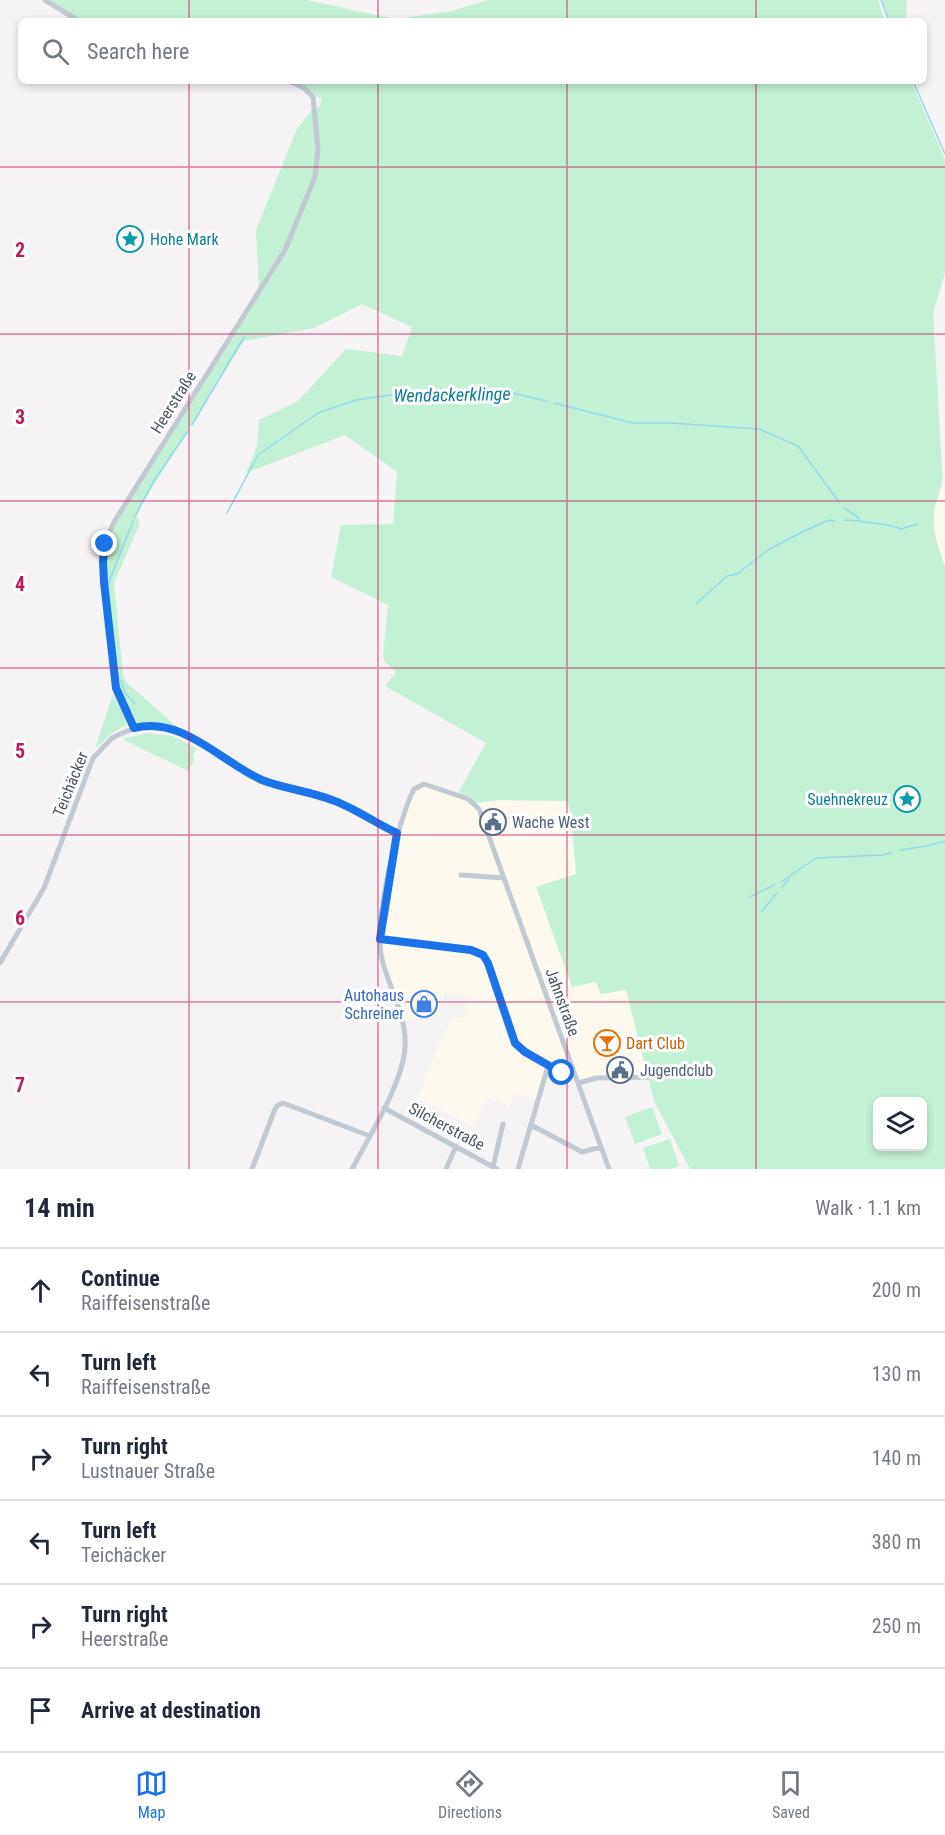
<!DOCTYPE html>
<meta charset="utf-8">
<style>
:root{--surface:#fff;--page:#f2f2f3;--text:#1f2937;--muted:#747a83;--line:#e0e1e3;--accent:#1a73e8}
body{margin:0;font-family:"Roboto Condensed",sans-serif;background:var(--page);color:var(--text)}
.controls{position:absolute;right:18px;bottom:18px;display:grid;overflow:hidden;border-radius:9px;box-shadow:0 3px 9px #0003}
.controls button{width:54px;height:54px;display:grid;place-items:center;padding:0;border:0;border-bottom:2px solid var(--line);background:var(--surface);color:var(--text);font:30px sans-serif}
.stop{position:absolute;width:18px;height:18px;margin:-14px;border:4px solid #1a73e8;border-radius:50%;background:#fff}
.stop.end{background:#1a73e8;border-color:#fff;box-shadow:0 2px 6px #0008}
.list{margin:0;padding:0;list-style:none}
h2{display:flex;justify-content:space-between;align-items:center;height:78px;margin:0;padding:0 24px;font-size:26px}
h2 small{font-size:20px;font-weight:400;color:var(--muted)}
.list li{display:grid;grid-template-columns:39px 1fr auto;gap:18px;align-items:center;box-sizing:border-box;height:84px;padding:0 24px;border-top:2px solid var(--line)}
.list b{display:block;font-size:22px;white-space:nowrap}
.list p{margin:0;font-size:20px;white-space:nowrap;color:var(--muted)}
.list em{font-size:20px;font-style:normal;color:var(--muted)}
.icon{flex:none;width:33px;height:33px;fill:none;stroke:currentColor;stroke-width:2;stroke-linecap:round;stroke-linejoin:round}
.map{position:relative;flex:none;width:945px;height:1169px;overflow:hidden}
.search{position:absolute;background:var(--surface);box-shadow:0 3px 9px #0003;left:18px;right:18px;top:18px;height:66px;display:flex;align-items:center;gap:15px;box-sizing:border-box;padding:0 21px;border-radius:9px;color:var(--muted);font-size:22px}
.sheet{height:582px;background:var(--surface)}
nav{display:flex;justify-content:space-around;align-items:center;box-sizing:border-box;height:84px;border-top:2px solid var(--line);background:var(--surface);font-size:16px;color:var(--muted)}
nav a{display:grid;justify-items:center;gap:3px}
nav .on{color:var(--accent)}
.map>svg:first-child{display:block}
</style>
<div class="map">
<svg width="945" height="1169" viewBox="0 0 945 1169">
<rect width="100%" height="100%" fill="#f5f3f3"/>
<path fill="#fdf9ef" d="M945,484V567L935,536L933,521L935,506Z
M424,784L475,803L499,800L567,801L576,874L536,887L596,981L626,989L647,1077H615L579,1083L574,1073H566L549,1066L538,1100L514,1093L510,1107L487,1097L474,1126L417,1098L446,1029L453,1018L464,1017L469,997L445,992L438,1016L402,1021L380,948L390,868L411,795Z"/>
<path fill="#c3f1d5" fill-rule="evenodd" d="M44,0H307L395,19L452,11L488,0H878L885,21H82Z
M881,0H907L906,21H889Z
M287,81H911L945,160V273L933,313L942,469C945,482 937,495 935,508C930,529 939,548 945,567V1169H690L654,1101L626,990L601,994L596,982L572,987L536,887L576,874L571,812L567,801L499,800L475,803L457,795L486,743L385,686L396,672L386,663L383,657L388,605L331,577L341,525L393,524L397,472L345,435L246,473L257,446L259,420L298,401L346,349L402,356L412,327L362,304L314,328L244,341L142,504L137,517L140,523L114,583L123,675L126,682L176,726V730L168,728H134L118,697L103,565L109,532L259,291L256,230L297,129L310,112L320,106L322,99ZM878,1102H922V1146H878Z
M113,694L126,717L127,724L111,734L95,749Z
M146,733L172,736L197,748L193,755L194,761L188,771L122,739Z
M652,1107L662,1134L635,1144L625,1117Z
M670,1139L679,1166L670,1169H650L643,1148Z"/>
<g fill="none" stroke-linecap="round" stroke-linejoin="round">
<path stroke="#90daee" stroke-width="1.5" d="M881,0L889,21
M913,81L945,154
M554,403L633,423H670L759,429L798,446L839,502
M192,425L244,337
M844,508L858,517L859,521C874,524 888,523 901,529L918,524
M227,513L258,455L318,413L356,400L412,392H509L546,401
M135,516L155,479L188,431
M845,520L859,521
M107,587L133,521
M107,592L113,636
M697,603L727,576L737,574L768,550L804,531L829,520L834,521
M121,680L125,693L135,704
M900,850L927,846L945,841
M781,882L816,858L883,855L891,853
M782,887L789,879
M750,897L774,885
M762,911L777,893"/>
<path stroke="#c1cad2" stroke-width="5" d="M45,0L79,21
M134,728L117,693L105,598L103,556L107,538L114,522L285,250L315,177L318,149L313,97L304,88L289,81
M461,875L504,878
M380,939L471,949L483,955L488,963L515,1043L559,1072H574
M0,963L44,888L93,758L112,738L127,731L141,727L155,726L180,732L255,776L280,786L333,800L397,833
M579,1083L596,1078L650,1077
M384,1108L497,1169
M531,1125L582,1152L601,1147
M493,1167L503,1124
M252,1169L275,1109L277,1106L283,1103L370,1136
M352,1169C369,1137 403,1083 405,1047C407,1016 389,989 382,959C373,923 397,823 414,789L424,784L468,799L479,809L609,1169
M446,1169L456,1146
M518,1169L548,1066"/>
</g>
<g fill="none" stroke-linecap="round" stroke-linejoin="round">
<path stroke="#1a73e8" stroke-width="8" d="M105,544L103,561L104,582L116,688L134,728C183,716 221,762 262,780C285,789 309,791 332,800C355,808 375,823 397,833L380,939L471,950L483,955L488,963L515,1043L525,1052L562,1073"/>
</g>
<path fill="none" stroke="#c2185b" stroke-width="1.5" stroke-opacity="0.55" d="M189,0V21M378,0V21M567,0V21M756,0V21M189,81V1169M378,81V1169M567,81V1169M756,81V1169M0,167H945M0,334H945M0,501H945M0,668H945M0,835H945M0,1002H945"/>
<defs>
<symbol id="sight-ring" viewBox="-11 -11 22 22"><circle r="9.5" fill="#fff" stroke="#0f9aa8" stroke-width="1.5"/><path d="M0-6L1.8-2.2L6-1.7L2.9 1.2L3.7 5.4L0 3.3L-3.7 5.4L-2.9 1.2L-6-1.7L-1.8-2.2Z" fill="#0f9aa8"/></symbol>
<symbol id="civic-ring" viewBox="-11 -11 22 22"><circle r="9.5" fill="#fff" stroke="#5c6f8a" stroke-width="1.5"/><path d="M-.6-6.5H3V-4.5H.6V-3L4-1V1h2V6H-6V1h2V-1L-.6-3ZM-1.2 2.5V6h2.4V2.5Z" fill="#5c6f8a"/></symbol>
<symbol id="shop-ring" viewBox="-11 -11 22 22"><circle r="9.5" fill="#fff" stroke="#3f7fe0" stroke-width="1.5"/><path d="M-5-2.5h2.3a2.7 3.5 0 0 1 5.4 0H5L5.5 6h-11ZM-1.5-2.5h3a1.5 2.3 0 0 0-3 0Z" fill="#3f7fe0"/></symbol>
<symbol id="bar-ring" viewBox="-11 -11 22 22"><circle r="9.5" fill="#fff" stroke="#e8710a" stroke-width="1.5"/><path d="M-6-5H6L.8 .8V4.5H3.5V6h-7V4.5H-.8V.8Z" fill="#e8710a"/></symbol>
</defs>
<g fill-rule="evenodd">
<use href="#sight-ring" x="115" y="224" width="30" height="30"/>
<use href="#sight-ring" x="892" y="784" width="30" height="30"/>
<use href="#civic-ring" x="478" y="807" width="30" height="30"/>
<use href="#shop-ring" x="409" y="989" width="30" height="30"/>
<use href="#bar-ring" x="592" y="1028" width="30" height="30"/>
<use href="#civic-ring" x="605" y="1055" width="30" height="30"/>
</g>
<g text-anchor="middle" stroke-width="6" stroke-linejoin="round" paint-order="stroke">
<g font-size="16" fill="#0d838f" stroke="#fff" text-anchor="start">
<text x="150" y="245">Hohe Mark</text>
<text x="888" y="805" text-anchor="end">Suehnekreuz</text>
</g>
<g font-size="16" fill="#4a5661" stroke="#fff">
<text transform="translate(173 402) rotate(-58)" y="6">Heerstraße</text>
<text transform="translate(70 784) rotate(-68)" y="6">Teichäcker</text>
<text transform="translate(563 1002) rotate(70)" y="6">Jahnstraße</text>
<text transform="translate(447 1126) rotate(28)" y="6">Silcherstraße</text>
</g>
<g font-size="16" fill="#4e5e75" stroke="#fff" text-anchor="start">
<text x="512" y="828">Wache West</text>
<text x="640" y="1076">Jugendclub</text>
</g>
<g font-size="16" fill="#366cbe" stroke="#fff" text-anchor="end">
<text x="404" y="1001">Autohaus<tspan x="404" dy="18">Schreiner</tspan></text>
</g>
<g font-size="16" fill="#c56008" stroke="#fff" text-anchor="start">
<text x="626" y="1049">Dart Club</text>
</g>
<g font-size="18" font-style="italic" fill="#0c7c9b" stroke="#fff">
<text transform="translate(452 395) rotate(-1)" y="6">Wendackerklinge</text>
</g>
</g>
<g font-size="20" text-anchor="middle" font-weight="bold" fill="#c2185b" stroke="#fff" stroke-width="6" stroke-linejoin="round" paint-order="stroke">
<text x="20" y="257">2</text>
<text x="20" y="424">3</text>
<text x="20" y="591">4</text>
<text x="20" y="758">5</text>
<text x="20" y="925">6</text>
<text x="20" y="1092">7</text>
</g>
</svg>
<div class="controls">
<button><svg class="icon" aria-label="layers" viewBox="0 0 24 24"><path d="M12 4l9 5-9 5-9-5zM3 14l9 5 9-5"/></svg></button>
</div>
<div class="stop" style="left:562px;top:1073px"></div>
<div class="stop end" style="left:105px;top:544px"></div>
<div class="search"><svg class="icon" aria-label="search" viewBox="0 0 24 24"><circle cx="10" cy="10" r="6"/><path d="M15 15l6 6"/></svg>Search here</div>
</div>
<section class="sheet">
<h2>14 min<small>Walk · 1.1 km</small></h2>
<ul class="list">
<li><svg class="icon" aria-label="ahead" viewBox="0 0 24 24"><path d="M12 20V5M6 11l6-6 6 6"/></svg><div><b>Continue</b><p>Raiffeisenstraße</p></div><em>200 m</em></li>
<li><svg class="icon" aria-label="left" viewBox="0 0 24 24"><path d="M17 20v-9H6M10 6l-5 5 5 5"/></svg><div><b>Turn left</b><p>Raiffeisenstraße</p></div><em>130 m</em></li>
<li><svg class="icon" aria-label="right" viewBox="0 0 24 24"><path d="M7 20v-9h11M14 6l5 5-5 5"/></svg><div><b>Turn right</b><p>Lustnauer Straße</p></div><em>140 m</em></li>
<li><svg class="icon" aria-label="left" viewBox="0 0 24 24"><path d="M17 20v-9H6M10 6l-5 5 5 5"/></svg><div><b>Turn left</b><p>Teichäcker</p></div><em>380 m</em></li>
<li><svg class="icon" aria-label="right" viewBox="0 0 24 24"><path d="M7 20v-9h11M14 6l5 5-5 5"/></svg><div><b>Turn right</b><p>Heerstraße</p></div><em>250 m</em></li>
<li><svg class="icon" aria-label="arrive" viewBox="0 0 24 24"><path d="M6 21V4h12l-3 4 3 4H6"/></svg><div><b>Arrive at destination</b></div></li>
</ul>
</section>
<nav>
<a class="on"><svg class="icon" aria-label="map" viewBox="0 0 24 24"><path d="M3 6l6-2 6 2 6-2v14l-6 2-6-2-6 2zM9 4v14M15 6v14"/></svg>Map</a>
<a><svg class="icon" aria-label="directions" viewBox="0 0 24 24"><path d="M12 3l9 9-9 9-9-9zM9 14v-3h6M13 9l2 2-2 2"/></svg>Directions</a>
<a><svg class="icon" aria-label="saved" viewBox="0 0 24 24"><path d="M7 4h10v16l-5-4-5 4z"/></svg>Saved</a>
</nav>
